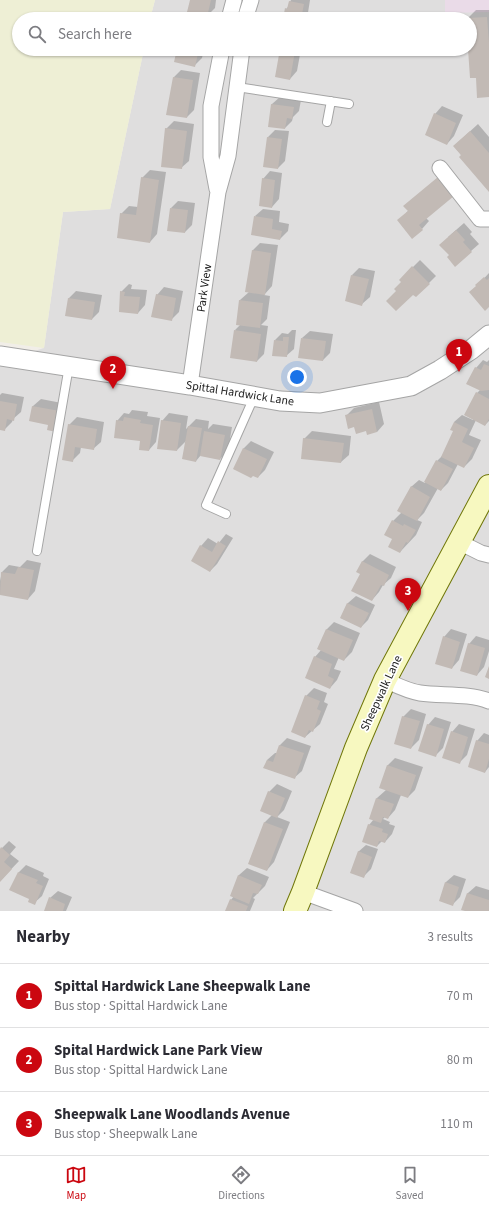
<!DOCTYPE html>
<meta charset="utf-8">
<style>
:root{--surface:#fff;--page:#f7f7f7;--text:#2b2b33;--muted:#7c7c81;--line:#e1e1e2;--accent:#cb0710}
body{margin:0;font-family:"Source Sans 3",sans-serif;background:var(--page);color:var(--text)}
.you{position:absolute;left:297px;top:377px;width:14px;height:14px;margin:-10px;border:3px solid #fff;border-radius:50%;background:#1a73e8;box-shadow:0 0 0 6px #1a73e833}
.badge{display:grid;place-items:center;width:26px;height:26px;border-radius:50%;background:var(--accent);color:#fff;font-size:13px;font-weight:700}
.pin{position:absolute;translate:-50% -33px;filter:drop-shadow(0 1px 2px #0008)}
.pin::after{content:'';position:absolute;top:21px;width:14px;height:12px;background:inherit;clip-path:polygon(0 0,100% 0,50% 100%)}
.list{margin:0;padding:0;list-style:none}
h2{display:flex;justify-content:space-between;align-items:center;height:52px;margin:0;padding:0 16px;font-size:17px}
h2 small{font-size:13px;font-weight:400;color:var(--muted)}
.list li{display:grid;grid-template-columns:26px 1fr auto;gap:12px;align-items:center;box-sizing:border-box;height:64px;padding:0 16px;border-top:1px solid var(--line)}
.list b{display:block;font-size:15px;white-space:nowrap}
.list p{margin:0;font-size:13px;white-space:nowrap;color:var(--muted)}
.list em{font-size:13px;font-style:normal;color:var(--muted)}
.icon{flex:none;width:22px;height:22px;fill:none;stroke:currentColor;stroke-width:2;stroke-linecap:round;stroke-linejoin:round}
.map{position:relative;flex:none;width:489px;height:911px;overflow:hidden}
.search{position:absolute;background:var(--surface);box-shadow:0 1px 3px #0004;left:12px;right:12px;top:12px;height:44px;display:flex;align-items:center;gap:10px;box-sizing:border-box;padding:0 14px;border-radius:22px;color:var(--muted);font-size:15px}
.sheet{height:244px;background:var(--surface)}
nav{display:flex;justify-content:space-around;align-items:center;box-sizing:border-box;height:56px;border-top:1px solid var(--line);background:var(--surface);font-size:11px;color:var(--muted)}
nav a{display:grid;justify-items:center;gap:2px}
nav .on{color:var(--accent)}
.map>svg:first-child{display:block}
</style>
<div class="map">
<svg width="489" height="911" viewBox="0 0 489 911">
<rect width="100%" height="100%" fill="#f1eee8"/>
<path fill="#dfdede" d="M155,0H489V911H0V356L12,358L44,348L63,212L110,209L144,49H470V19H150Z"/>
<path fill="#eadbe8" d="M445,0H489V12L445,13Z"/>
<path fill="#eeefd5" d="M0,0H155L150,19H19V49H144L110,209L63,212L44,348L0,342Z"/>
<path fill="#0003" d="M191,0H216L215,8L207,16Z
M291,0H310L307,19H284L286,9L289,6L290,2Z
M476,10H489V96L477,77L469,49L470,19H468V18Z
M178,49H204L202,58L194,66Z
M281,49H301L297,71L290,79Z
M181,70L200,73L194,110L187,117L174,77Z
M280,97L301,100L299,111L293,117L292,121L285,128L269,126L272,104Z
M442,106L463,115L454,136L447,144L435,114Z
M174,121L194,124L189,161L181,168L166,129Z
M478,124L489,137V190L454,146Z
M275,130L289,131L285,161L278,168L268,137Z
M150,170L166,172L157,234L150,242L121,214L129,206L138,207L142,178Z
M270,171L282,173L279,199L272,207L263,179Z
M178,201L195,203L192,225L185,232L171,208Z
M263,209L280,211L279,222L289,224L288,231L280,239L255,216Z
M408,211L426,218L429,221L422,229L406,213Z
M464,223L472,232L470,234L479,244L471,251L450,255L448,237Z
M260,243L278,245L272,286L264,295L270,296L267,319L261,325L268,326L264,354L257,361L235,330L241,324H237L240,300L249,292L246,291L253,250Z
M420,260L436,276L416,296L413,293L398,291L402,282L400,280Z
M359,268L375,271L370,297L362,304L352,275Z
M489,273V306L477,286Z
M129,284L132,285L131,289L147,290L145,305L138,313L120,311L121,292Z
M164,287L183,291L179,312L171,320L157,295Z
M76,291L102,295L99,312L92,319L66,315L69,298Z
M292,330H296L294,349L286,356L275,340L282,333L288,334Z
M310,331L333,334L330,353L323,360L302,338Z
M483,360L487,362L489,360V421L485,425L476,420L469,435L481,440L472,459L464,467L458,464L448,483L441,490L438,488L424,513L417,520L422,522L416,535L400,552L393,539V521L402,512L411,487L419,480L425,483L437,461L443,455L455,431L454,422L462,415L473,420L477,393L480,390L476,368Z
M2,393L24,397L21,412L13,419L12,422L5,429H0V395Z
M41,399L67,404L63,424H49L30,420L33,406Z
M379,402L384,424L377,432L367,430L355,426L346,416L354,408Z
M132,410L148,412L147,416L160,418L156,442L149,450L141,441L117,421L124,413L129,414Z
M169,413L188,416L186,429L196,419L209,421L208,429L213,424L232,427L228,451L220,459L201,455L196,461L186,441L177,450L162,421Z
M77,417L104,422L101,442L93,449L81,447L80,453L72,461L69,425Z
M312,431L351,436L349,455L341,462L304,439Z
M251,441L274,452L265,470L258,477L234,469L244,448Z
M226,534L233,538L217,564L210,571L201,546L208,538L218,544Z
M370,554L396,567L391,578L383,585L379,592L372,600L361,574L362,562Z
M27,560L41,563L35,591L28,599L0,594V581L2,572L9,565L20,567Z
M356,596L375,605L368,620L361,627L341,618L348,603Z
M334,622L360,633L352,652L344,660L339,657L334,669L341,671L337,680L330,688L315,657L321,650L318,649L327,629Z
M451,629L467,634L459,660L452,668L444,637Z
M476,636L489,640V651L484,667L477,675L469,644Z
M314,688L327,693L324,702L328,704L320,724L305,737L306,696Z
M411,709L426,714L419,740L411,748L403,717Z
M435,717L451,722L443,748L435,756L428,725Z
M459,724L475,729L467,755L459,763L452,732Z
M484,733L489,735V767L485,772L477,741Z
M287,738L311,746L302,771L294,778L265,768L267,760L275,753H277L280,745Z
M395,758L423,767L415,790L408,797L401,795L395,810L388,818L385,817L383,819L390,822L389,824L395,826L392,834L385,842L382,841L377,846L369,825L374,819L370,818L377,798L386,790L387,766Z
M277,784L292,791L284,810L277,817L290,822L274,862L267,870L249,863L265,822L272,815L269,792Z
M9,841L16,847L10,854L19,861L0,881V850Z
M366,845L378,849L371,869L363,877L358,852Z
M26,865L44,873L43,876L49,879L42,896L34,903L31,898L11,890L19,872Z
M247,868L269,877L265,886L253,898L255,899L250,911H226L231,900L234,896L231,895L239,875Z
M454,875L466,879L460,897L453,904L440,900L446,882Z
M476,886L489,890V911H468L463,909L468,893Z
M58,891L72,897L66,911H45L50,898Z"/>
<path fill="#c2bab5" d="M190,0H211L207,17L187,12Z
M289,1L304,4L301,19H283L285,8L287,9Z
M487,17L489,42V97L477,98L476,78H470L468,49H470V19H467V18Z
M177,49H199L195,67L174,62Z
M280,49L295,51L290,80L275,77Z
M173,77L193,80L187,118L166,115Z
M271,104L294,107L292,119L287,118L285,129L268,127Z
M434,113L456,123L447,145L425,135Z
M165,128L187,131L182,169L161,167Z
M470,131L489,153V192L459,157L461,155L453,146Z
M267,137L282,139L278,169L263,167Z
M141,177L159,180L150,243L117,238L120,213L136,215Z
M438,177L454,196L419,225L423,230L412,239L397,220L408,211L403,206Z
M262,178L275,180L272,208L259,206Z
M170,208L188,210L185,233L167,231Z
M254,216L273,219L272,229L282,231L280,240L251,235Z
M456,230L465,240L463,242L472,252L455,267L447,257L449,255L439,245Z
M252,250L271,253L265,295L245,292Z
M412,266L430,284L416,297L413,295L396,311L386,301L396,291L394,289L401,282L399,280Z
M351,275L369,279L362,306L345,301Z
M484,277L487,280L489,278V307L485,311L469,292L476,286L475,285Z
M120,291L125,292L124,296L140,297L138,314L119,312Z
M156,294L176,298L172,321L151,317Z
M68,298L95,302L92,320L65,316Z
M239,300L263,303L260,328L236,325Z
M234,330L261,334L257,362L230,358Z
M283,337H289L287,357L272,356L274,340L283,341Z
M301,338L326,341L323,361L298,358Z
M484,364L489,366V390L481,391L466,384L475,367L481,370Z
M476,392L489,399V419L485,426L464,415Z
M0,401L17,404L14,421L7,419L5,431L0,430Z
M32,406L60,411L56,432L47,430L48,425L29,421Z
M372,409L377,432L367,435L366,431L356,434L354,427L348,429L345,415Z
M124,417L141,420L140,423L153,425L149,451L139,450L140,441L114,438L116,420L123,421Z
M161,420L181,423L177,451L157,449Z
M454,422L468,429L462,442L474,448L464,468L441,457L453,431L450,430Z
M68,424L97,429L94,450L75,447L73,462L62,460Z
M188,426L202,428L196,462L182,459Z
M204,431L225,435L220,460L200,456Z
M303,438L344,443L341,463L301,459Z
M243,448L267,459L258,478L253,476L251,478L233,469Z
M436,460L453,469L441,491L424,482Z
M411,486L430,497L417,521L397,511Z
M392,520L403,526L404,524L416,530L408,543L406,542L400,553L388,547L392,539L384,535Z
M218,541L226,546L210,572L191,561L200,545L212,552Z
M362,561L389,575L384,586L381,585L372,601L351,591L360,574L356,572Z
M18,567L34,570L28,600L0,595L1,572L15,574Z
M347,603L369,613L361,628L340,618Z
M326,629L353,640L344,661L317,649Z
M443,636L460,642L452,669L435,664Z
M468,643L485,648L477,676L460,671Z
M314,656L332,664L328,676L334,679L330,689L305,678Z
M489,666V679L485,677Z
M305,695L320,701L317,709L321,711L313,732L309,730L305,738L291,732Z
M402,716L420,721L411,749L394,744Z
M427,724L444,729L436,757L418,751Z
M451,731L468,737L460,764L442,758Z
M476,740L489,744V759L485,773L468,767Z
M279,745L304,753L295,779L263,768L267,760L273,762Z
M387,765L416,775L408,798L379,788Z
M268,791L285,798L277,818L260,811Z
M376,798L394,804L388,819L383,817L381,823L369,819Z
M264,822L283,829L267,871L248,864Z
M368,824L383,829L382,832L388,834L385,843L379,841L377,847L362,842Z
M1,847L10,855L4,862L12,869L0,882V849Z
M358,851L372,857L364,878L350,873Z
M18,872L38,880L36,883L43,886L35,905L28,902L29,899L9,890Z
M238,875L262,885L258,894L253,893L249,904L230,896Z
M445,882L459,887L453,906L439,901Z
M467,893L489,900V911H465L461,910Z
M49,897L65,904L63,911H44Z
M230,899L248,906L246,911H225Z"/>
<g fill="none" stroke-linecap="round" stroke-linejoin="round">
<defs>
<path id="service" d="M237,87L349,104
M327,122L331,101
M226,514L206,505L254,397
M37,551L69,366"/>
<path id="minor" d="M229,19L234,0
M245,19L251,0
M440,168L480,219H489
M217,189L211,157V106L222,49
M190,385L218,192L228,156L242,49
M459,542L481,553L489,555
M385,680C396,685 407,691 420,693C441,696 469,693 489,701
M303,892L355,911"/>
<path id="tertiary" d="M0,356L190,385L280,401L320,403L411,386L440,370L472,349L489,335"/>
<path id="secondary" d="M295,911L303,892L356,748L385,680L489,486"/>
</defs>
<use href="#service" stroke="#a5a5a5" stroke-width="10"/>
<use href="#minor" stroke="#a5a5a5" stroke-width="17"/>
<use href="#tertiary" stroke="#a5a5a5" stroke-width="21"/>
<use href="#secondary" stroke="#707709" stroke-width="24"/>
<use href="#service" stroke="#fff" stroke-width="8"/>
<use href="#minor" stroke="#fff" stroke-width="15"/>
<use href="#tertiary" stroke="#fff" stroke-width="19"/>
<use href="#secondary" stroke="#f7f8c0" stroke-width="22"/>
</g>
<g text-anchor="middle" stroke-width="3.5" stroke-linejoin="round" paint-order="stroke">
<g font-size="12" fill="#212121" stroke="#fff">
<text transform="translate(204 288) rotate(-82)" y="4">Park View</text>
<text transform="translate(240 393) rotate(9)" y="4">Spittal Hardwick Lane</text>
<text transform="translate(381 693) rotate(-65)" y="4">Sheepwalk Lane</text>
</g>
</g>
</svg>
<div class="you"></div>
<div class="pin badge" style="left:459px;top:372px">1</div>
<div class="pin badge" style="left:113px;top:389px">2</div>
<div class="pin badge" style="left:408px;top:611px">3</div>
<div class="search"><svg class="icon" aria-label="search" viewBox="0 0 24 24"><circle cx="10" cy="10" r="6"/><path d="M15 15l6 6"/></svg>Search here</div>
</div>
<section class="sheet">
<h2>Nearby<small>3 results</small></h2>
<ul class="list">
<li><span class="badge">1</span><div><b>Spittal Hardwick Lane Sheepwalk Lane</b><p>Bus stop · Spittal Hardwick Lane</p></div><em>70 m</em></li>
<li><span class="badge">2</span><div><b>Spital Hardwick Lane Park View</b><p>Bus stop · Spittal Hardwick Lane</p></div><em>80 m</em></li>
<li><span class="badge">3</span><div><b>Sheepwalk Lane Woodlands Avenue</b><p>Bus stop · Sheepwalk Lane</p></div><em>110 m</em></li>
</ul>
</section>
<nav>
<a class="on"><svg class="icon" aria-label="map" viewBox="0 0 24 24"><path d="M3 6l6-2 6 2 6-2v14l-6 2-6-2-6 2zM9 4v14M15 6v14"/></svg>Map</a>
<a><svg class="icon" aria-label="directions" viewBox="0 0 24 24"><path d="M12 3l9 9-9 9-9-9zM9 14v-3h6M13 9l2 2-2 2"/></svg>Directions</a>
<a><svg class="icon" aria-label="saved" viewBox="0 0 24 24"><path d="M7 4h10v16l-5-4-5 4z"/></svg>Saved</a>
</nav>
